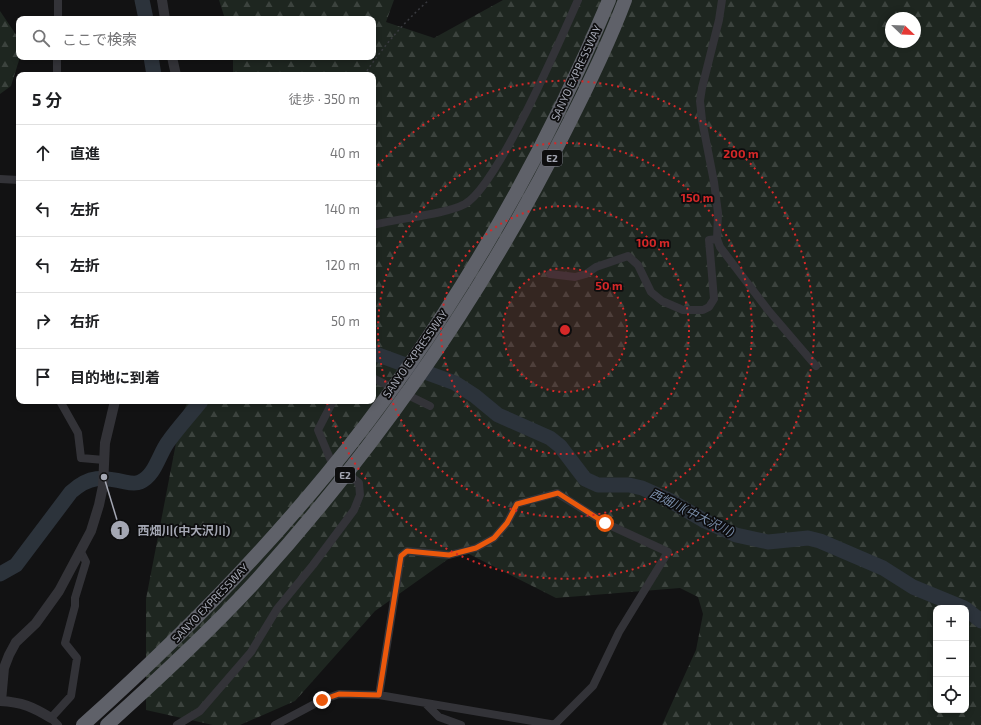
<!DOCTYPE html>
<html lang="ja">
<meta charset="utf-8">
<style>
:root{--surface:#fff;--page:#f2f2f2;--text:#202124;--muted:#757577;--line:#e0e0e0}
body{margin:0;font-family:"Exo 2","Noto Sans JP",sans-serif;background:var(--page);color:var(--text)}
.controls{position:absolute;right:12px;bottom:12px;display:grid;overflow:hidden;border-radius:8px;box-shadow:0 2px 6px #0003}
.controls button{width:36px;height:36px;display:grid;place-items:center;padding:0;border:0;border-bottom:1px solid var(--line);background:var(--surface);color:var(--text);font:20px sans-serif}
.compass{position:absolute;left:885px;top:12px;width:36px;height:36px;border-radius:50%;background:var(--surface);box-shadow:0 2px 6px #0003;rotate:113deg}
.stop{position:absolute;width:12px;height:12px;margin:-9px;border:3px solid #ea580c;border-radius:50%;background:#fff}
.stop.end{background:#ea580c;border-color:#fff;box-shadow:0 1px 4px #0008}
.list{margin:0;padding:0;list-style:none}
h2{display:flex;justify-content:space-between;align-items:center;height:52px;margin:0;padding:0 16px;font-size:17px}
h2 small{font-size:13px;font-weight:400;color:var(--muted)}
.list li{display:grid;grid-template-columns:26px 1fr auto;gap:12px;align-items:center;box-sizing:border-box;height:56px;padding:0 16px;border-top:1px solid var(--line)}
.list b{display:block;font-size:15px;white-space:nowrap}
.list em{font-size:13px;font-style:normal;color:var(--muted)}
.icon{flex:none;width:22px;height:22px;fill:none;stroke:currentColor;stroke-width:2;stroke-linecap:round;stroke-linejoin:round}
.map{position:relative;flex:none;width:981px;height:725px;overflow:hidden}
.search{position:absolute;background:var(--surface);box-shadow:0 2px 6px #0003;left:16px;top:16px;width:360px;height:44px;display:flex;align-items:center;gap:10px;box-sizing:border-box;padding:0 14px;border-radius:8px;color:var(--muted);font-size:15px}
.panel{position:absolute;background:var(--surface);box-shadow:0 2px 6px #0003;left:16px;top:72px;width:360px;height:332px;border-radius:8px}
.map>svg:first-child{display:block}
</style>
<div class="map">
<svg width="981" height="725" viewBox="0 0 981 725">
<defs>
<pattern id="forest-firs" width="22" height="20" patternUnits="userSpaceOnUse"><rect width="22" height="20" fill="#1e2620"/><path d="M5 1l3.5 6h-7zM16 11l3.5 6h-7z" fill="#3c433e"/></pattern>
</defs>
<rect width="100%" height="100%" fill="#121213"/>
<path fill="url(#forest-firs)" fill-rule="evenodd" d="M219,0H394L386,22L434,38L503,0H981V725H662L696,650L703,614L698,597L680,588L556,598L461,550L375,611L295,701L240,725H213L146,710V599L181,417L188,401H373V75H233V57H373V19H225ZM891,18H915V42H891ZM936,608H966V710H936Z
M0,11L19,39L20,57L11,86L0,94Z"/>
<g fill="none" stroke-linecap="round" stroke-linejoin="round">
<path stroke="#2c333b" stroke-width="15" d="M142,0L146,19
M151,57L154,75
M373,353L455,383L475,396L498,415L550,438L560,446L585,479L598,485H629L642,488L669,500L705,521L736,535L768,542L808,538L820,541L883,568L913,587L964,608
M0,574L16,565L71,492C90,475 102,477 125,482C130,483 136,484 140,482C155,476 159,454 168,442C178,428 190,415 201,401
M966,609L981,621"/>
<path stroke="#393a3f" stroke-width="1.5" stroke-dasharray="2 3" stroke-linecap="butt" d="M364,75C383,47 403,23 429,0"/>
<path stroke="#333338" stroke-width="8" d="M722,0L719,20L702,88L700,101L702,120L714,182L718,213L717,239L720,247L768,310L816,366
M58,19V0
M57,75V57
M0,179L19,180
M373,225C398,218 444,215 465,204C498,185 560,40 578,0
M550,274L575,277L586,274L596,267L628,256L638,265L651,292L662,301L683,310H703L709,307L714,299L709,240L717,239
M373,378L430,406
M60,401L78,433L81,458L104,460
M379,695L401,556L407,551L449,555L476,548L494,538L507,523L517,504L557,493L605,523L668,552L619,632L593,686L554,725
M425,703L439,717L461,725
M58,725L51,718L71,696L77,658L65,643L75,606V598L86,562L81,552
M177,725L200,711L251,652L277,609L313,565L354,510L360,495L359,483L331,461L318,430L333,401
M275,725L322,700L339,694L379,695L556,725"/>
<path stroke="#333338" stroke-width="10" d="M162,0L165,19
M172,57L176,75
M0,701C22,702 33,707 51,718
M1,701L4,668L9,655L16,642L36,623L59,591L91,531L99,505L103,486L105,443L115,401"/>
<path stroke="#5f6169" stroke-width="14" d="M83,725C170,647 252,565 326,475C442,334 539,168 609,0
M107,725C157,680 207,634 253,584C376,448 483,295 565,131C587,88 608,45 625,0"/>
</g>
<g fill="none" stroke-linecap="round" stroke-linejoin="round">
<path stroke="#ea580c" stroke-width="5" d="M322,700L339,694L379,695L401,556L407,551L449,555L476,548L494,538L507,523L517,504L558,493L605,523"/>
</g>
<circle cx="565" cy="330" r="62" fill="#d62828" fill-opacity=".12"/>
<g fill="none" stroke="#d62828" stroke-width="2" stroke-dasharray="2 4">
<circle cx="565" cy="330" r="62"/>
<circle cx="565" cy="330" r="124"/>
<circle cx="565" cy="330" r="187"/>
<path d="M374 170A249 249 0 1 1 327 403"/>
</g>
<g text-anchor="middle" stroke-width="3.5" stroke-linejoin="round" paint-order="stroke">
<g fill="#0d0d0e" stroke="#777982" stroke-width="1">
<rect x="542" y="150" width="20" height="16" rx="3"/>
<rect x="335" y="467" width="20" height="16" rx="3"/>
</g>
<g font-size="10" font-weight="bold" fill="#a4a7b3">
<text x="552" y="162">E2</text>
<text x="345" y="479">E2</text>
</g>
<g font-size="11" fill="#a4a7b3" stroke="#0d0d0e">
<text transform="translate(576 73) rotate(-65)" y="4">SANYO EXPRESSWAY</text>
<text transform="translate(415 354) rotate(-55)" y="4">SANYO EXPRESSWAY</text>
<text transform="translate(210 603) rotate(-46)" y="4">SANYO EXPRESSWAY</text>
</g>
<g font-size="12" font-style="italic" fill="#7c90ad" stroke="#0d0d0e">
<text transform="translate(692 513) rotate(26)" y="4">西畑川(中大沢川)</text>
</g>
</g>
<circle cx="565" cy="330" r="6" fill="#d62828" stroke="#0d0d0e" stroke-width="2"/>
<g font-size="12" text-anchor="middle" font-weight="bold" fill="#d62828" stroke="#0d0d0e" stroke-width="3.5" stroke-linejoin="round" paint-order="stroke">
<text x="741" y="158">200 m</text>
<text x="697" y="202">150 m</text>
<text x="653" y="247">100 m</text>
<text x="609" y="290">50 m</text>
</g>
<path fill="none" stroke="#a4a7b3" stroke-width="1.5" d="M104 477L120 530"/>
<g fill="#a4a7b3" stroke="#0d0d0e" stroke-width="1.5">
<circle cx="104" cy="477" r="4"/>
<circle cx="120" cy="530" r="10"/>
</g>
<g font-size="12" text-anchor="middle" font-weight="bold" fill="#111">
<text x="120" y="535">1</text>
</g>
<g font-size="12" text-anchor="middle" font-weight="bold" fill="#a4a7b3" stroke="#0d0d0e" stroke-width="3.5" stroke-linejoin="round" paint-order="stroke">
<text x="184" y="535">西畑川(中大沢川)</text>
</g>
</svg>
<div class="controls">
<button>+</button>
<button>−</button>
<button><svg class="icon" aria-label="locate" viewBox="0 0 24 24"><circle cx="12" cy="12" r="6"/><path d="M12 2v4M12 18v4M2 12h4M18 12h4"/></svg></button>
</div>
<svg class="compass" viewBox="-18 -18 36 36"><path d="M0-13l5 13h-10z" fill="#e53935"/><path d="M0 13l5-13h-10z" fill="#757577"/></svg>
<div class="stop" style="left:605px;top:523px"></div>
<div class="stop end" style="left:322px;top:700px"></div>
<div class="search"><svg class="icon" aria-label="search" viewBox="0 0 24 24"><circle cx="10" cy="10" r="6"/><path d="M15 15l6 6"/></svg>ここで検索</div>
<section class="panel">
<h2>5 分<small>徒歩 · 350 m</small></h2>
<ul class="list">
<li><svg class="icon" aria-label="ahead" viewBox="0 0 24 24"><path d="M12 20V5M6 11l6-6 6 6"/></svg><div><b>直進</b></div><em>40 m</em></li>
<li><svg class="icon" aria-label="left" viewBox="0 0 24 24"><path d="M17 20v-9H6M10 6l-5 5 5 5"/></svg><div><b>左折</b></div><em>140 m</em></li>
<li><svg class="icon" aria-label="left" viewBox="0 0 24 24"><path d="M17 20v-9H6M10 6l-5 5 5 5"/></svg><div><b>左折</b></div><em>120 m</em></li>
<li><svg class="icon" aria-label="right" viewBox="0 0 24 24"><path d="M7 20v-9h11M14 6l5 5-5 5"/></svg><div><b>右折</b></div><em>50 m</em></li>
<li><svg class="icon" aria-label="arrive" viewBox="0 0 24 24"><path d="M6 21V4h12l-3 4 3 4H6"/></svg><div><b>目的地に到着</b></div></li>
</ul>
</section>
</div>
